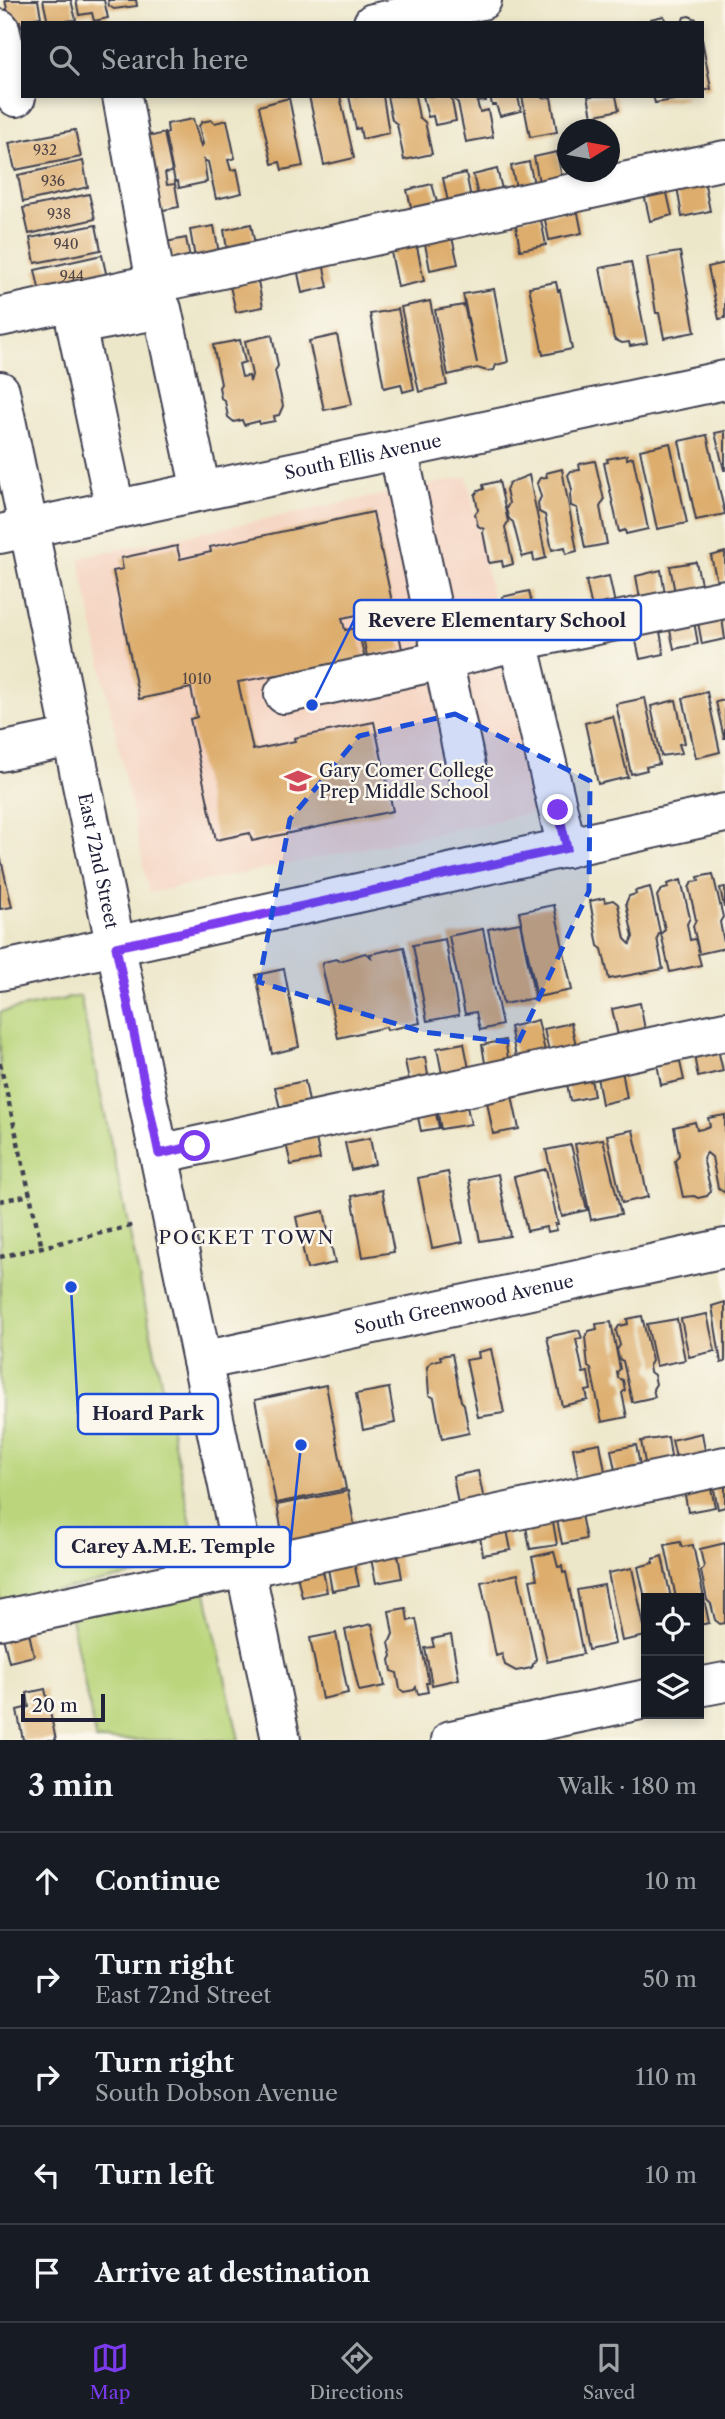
<!DOCTYPE html>
<meta charset="utf-8">
<style>
:root{--surface:#171b24;--page:#242831;--text:#f1f3f6;--muted:#9ea1a6;--line:#363941;--accent:#7c3aed}
body{margin:0;font-family:"Libre Caslon Text",serif;background:var(--page);color:var(--text)}
.controls{position:absolute;right:21px;bottom:21px;display:grid;overflow:hidden;border-radius:0px;box-shadow:0 4px 10px #0003}
.controls button{width:63px;height:63px;display:grid;place-items:center;padding:0;border:0;border-bottom:2px solid var(--line);background:var(--surface);color:var(--text);font:35px sans-serif}
.compass{position:absolute;left:557px;top:119px;width:63px;height:63px;border-radius:50%;background:var(--surface);box-shadow:0 4px 10px #0003;rotate:79deg}
.scale{position:absolute;left:21px;bottom:18px;width:84px;box-sizing:border-box;padding-left:7px;border:4px solid #22223b;border-top:0;font-size:19px;line-height:24px;white-space:nowrap;color:#22223b;-webkit-text-stroke:5px #fbf7ec;paint-order:stroke}
.stop{position:absolute;width:21px;height:21px;margin:-16px;border:5px solid #7c3aed;border-radius:50%;background:#fff}
.stop.end{background:#7c3aed;border-color:#fff;box-shadow:0 2px 7px #0008}
.list{margin:0;padding:0;list-style:none}
h2{display:flex;justify-content:space-between;align-items:center;height:91px;margin:0;padding:0 28px;font-size:30px}
h2 small{font-size:23px;font-weight:400;color:var(--muted)}
.list li{display:grid;grid-template-columns:46px 1fr auto;gap:21px;align-items:center;box-sizing:border-box;height:98px;padding:0 28px;border-top:2px solid var(--line)}
.list b{display:block;font-size:26px;white-space:nowrap}
.list p{margin:0;font-size:23px;white-space:nowrap;color:var(--muted)}
.list em{font-size:23px;font-style:normal;color:var(--muted)}
.icon{flex:none;width:38px;height:38px;fill:none;stroke:currentColor;stroke-width:2;stroke-linecap:round;stroke-linejoin:round}
.map{position:relative;flex:none;width:725px;height:1740px;overflow:hidden}
.search{position:absolute;background:var(--surface);box-shadow:0 4px 10px #0003;left:21px;right:21px;top:21px;height:77px;display:flex;align-items:center;gap:18px;box-sizing:border-box;padding:0 24px;border-radius:0px;color:var(--muted);font-size:26px}
.sheet{height:581px;background:var(--surface)}
nav{display:flex;justify-content:space-around;align-items:center;box-sizing:border-box;height:98px;border-top:2px solid var(--line);background:var(--surface);font-size:19px;color:var(--muted)}
nav a{display:grid;justify-items:center;gap:4px}
nav .on{color:var(--accent)}
.map>svg:first-child{display:block}
</style>
<div class="map">
<svg width="725" height="1740" viewBox="0 0 725 1740">
<rect width="100%" height="100%" fill="#fbf7ec"/>
<filter id="ink" filterUnits="userSpaceOnUse"><feTurbulence type="fractalNoise" baseFrequency=".0143" numOctaves="2"/><feDisplacementMap in="SourceGraphic" scale="14" xChannelSelector="R" yChannelSelector="G"/><feConvolveMatrix kernelMatrix="1 2 1 2 8 2 1 2 1" color-interpolation-filters="sRGB"/></filter>
<filter id="wash" filterUnits="userSpaceOnUse"><feTurbulence type="fractalNoise" baseFrequency=".00686" numOctaves="4" result="noise"/><feDisplacementMap in="SourceGraphic" scale="28" xChannelSelector="R" yChannelSelector="G"/><feGaussianBlur stdDeviation="1.57" result="paint"/><feColorMatrix in="noise" values="0 0 0 0 0 0 0 0 0 0 0 0 0 0 0 0 0 1.4 0 .05"/><feComposite in="paint" operator="in"/></filter>
<g filter="url(#wash)">
<rect width="100%" height="100%" fill="#ede7ca"/>
<path fill="#f5d3c1" d="M467,477L537,812L149,893L79,558Z"/>
<path fill="#bad57b" stroke="#6e7c5b" stroke-width="2" d="M80,996L199,1562L0,1602V1012Z
M204,1584L239,1740H96L70,1613Z"/>
<g id="blocks">
<path fill="#ddad6d" d="M5,0H38L41,17L35,18L36,23H23L21,28L20,21L10,23Z
M43,0H71L76,20L48,23Z
M76,0H104L108,18L94,21L92,13L79,15Z
M108,0H136L137,6L114,9L109,6Z
M664,16L666,23H650V19Z
M689,16L696,19L697,23H682L684,17Z
M702,39L711,89L702,91Z
M309,96H340L354,158L324,165Z
M349,96H383L389,133L362,139L360,128L356,129Z
M387,96H415L419,117L425,122L432,154L404,160L397,124L392,120Z
M423,96H451L456,121L435,125L433,116L428,117Z
M452,96H485L486,101L477,102L480,112L488,110L493,137L466,142L458,103Z
M490,96H518L521,111L500,116L496,105H492Z
M522,96H542V98L551,97L557,132L530,137Z
M588,96H616L619,110L592,116Z
M653,96H685V98L655,103Z
M289,98L303,166L282,170L280,162L272,164L259,106Z
M193,119L201,147L203,144L199,126L202,122L211,120L215,123L227,120L235,158L228,160L231,170L237,169L242,193L216,199L208,162L204,160L207,182L179,188L178,181L175,182L165,134L168,133L167,124Z
M75,130L81,157L15,170L9,143Z
M148,132L153,136L164,133L172,172L165,173L167,185L175,184L179,207L153,212Z
M557,152L563,183L540,187L534,157Z
M83,161L88,187L23,202L18,175Z
M529,162L535,188L517,192L511,166Z
M497,169L504,197L480,203L473,175Z
M466,173L472,203L449,207L443,178Z
M704,180L710,211L682,217L677,186Z
M432,184L439,209L413,215L407,190Z
M666,189L672,215L650,221L644,194Z
M89,194L95,219L29,234L23,208Z
M577,208L582,233L549,240L544,215Z
M540,215L546,245L520,250L515,220Z
M251,224L256,250L228,256L224,230Z
M96,225L101,250L35,263L30,238Z
M214,226L219,253L195,258L190,230Z
M451,233L458,264L430,270L424,239Z
M186,238L191,263L166,268L161,243Z
M416,242L424,281L398,287L390,247Z
M680,252L695,332L664,338L659,313H656L647,257Z
M102,255L108,282L41,297L35,270Z
M631,262L647,343L630,346L629,342L622,343L614,339L600,268Z
M323,263L328,287L302,293L297,268Z
M725,263V318L719,319L708,267Z
M257,276L263,307L236,312L229,282Z
M556,282L558,291L560,290L572,349L543,355L529,287Z
M494,289L508,362L496,365L494,370L487,371L477,368L448,375L435,310L464,305L477,363L463,294Z
M430,301L447,385L419,392L401,307Z
M398,309L414,389L403,392L401,384L384,388L370,314Z
M272,335L278,366L275,371L283,406L279,415L274,416L275,421L259,424V421L244,425L242,420L234,422L228,417L225,401L221,398L219,387L221,384L213,345L240,340L245,362L239,364L242,377L249,376L250,382L252,375L245,341Z
M337,335L352,404L324,410L309,341Z
M725,431V470H724L715,433Z
M707,435L725,514L696,520L679,441Z
M670,443L687,523L657,529L640,450Z
M627,455V459L633,457L648,529L626,534L625,530L619,532L604,463L608,462L607,459Z
M595,461L604,500L600,507L607,544L585,548L577,508L571,506L570,495L572,490L568,475L571,471L580,470L579,464Z
M562,469L577,551L566,554L565,547L552,550L545,515L539,512L538,503L541,497L537,483L540,478L547,477L546,473Z
M529,475L546,558L534,561L533,554L522,557L513,522L509,519L506,509L509,503L506,490L509,483Z
M499,481L508,522L505,527L513,564L503,567L502,561L489,563L483,532L484,529L478,526L475,514L478,510L475,495L478,491L484,489L483,485Z
M373,512L402,649L367,656L361,628L374,626L372,612L342,618L345,630L358,628L366,664L279,683L277,675L238,682L253,750L295,741L294,738L374,722L393,811L252,841L250,833L216,840L190,719L197,717L191,688L139,699L113,571L123,569L121,558L177,546L180,559L211,552L210,547Z
M725,552V581L717,582L711,556Z
M696,562L702,588L675,593L670,566Z
M661,570L665,594L640,599L636,576Z
M609,576L615,604L592,608L586,581Z
M529,591L536,622L508,628L502,597Z
M721,611L725,639L702,644L697,617Z
M693,616L698,644L674,649L668,621Z
M659,626L664,654L640,659L634,632Z
M707,692L720,752L696,758L683,698Z
M645,698L659,764L646,767L647,770L631,774L616,704Z
M676,700L685,743L679,744L682,753L661,756L651,706Z
M725,700V738H724L716,702Z
M613,716L628,777L598,784L585,723Z
M0,855L12,907L0,909Z
M713,874L723,917L720,922L725,948L698,954L701,965L670,972L661,934L665,929L657,896L661,890L668,888L667,884L681,880L690,918L687,924L690,940L695,939L699,952L693,926L696,920L689,888L692,882L699,881L698,877Z
M650,887L660,932L657,938L663,969L609,979L602,949L598,946L590,901L604,898L605,902L613,900L618,904L625,939L630,944L633,937L626,903L629,896L636,894L635,891Z
M725,887V907H724L720,888Z
M554,905L572,990L537,997L519,912Z
M520,923L535,998L503,1004L488,929Z
M483,929L502,1025L480,1030L476,1012L465,1014L449,936Z
M445,939L459,1015L427,1021L413,945Z
M404,947L420,1023L387,1030L386,1027L338,1038L322,966L324,962L336,959L340,961L365,953L371,957L370,954Z
M284,969L299,1047L272,1054L256,975Z
M640,1003L646,1035L619,1040L612,1009Z
M538,1020L546,1056L517,1062L510,1027Z
M571,1023L577,1050L550,1056L544,1029Z
M505,1040L509,1064L486,1069L482,1045Z
M464,1043L470,1074L443,1079L437,1048Z
M717,1045L723,1071L698,1077L693,1050Z
M678,1053L684,1080L661,1085L656,1058Z
M425,1057L429,1081L410,1085L405,1061Z
M621,1065L627,1098L602,1104L596,1071Z
M590,1072L594,1096L570,1101L566,1077Z
M305,1081L310,1107L281,1113L275,1087Z
M511,1091L519,1129L493,1134L486,1096Z
M465,1098L471,1124L441,1129L436,1104Z
M434,1104L439,1128L421,1131L416,1108Z
M725,1115V1193L718,1188L712,1157L707,1153L703,1158L711,1191L707,1196L698,1198L694,1196L683,1197L675,1161L679,1155L674,1127L695,1122L697,1130L702,1129L710,1126L708,1118Z
M633,1130L648,1197L622,1203L607,1135Z
M315,1133L320,1159L291,1165L285,1139Z
M370,1138L375,1164L351,1170L345,1143Z
M603,1139L621,1214L591,1220L575,1144Z
M571,1145L587,1210L562,1216L546,1150Z
M546,1169L558,1224H555L557,1230L547,1232L546,1227L527,1231L514,1177Z
M448,1172L463,1242L432,1248L418,1178Z
M498,1174L510,1236L480,1241L469,1180Z
M382,1190L394,1252L363,1257L352,1196Z
M324,1211L335,1263L307,1269L296,1217Z
M725,1302V1362L721,1363L712,1306Z
M707,1314L715,1351L689,1357L681,1319Z
M642,1316L652,1361L649,1366L650,1372L654,1375L656,1384L653,1389L655,1397L632,1402L623,1361L619,1359L617,1350L620,1345L616,1331L619,1326L628,1324L627,1319Z
M677,1319L685,1360L656,1366L647,1324Z
M611,1322L620,1369L617,1372L618,1378L623,1380L625,1390L622,1393L627,1417L602,1422L591,1369L588,1367L585,1337L589,1331L597,1329L596,1324Z
M579,1330L582,1338L576,1339L583,1373L588,1372L591,1390L586,1391L588,1400L562,1406L547,1337Z
M491,1349L504,1413L478,1417L466,1360L479,1358L478,1352Z
M452,1354L461,1401L464,1404L469,1433L442,1439L434,1398L429,1395L427,1367L431,1362L441,1359L440,1356Z
M326,1385L346,1489L276,1503L255,1400Z
M389,1388L395,1423L363,1430L356,1394Z
M702,1433L706,1456L677,1462L672,1440Z
M668,1437L672,1463L646,1468L641,1441Z
M600,1443L606,1477L579,1482L573,1448Z
M636,1445L641,1470L616,1475L611,1450Z
M478,1471L485,1505L459,1510L453,1476Z
M725,1477V1507L718,1509L712,1480Z
M709,1479L715,1507L688,1512L683,1484Z
M348,1491L356,1534L285,1548L277,1505Z
M580,1510L586,1539L562,1544L556,1515Z
M552,1516L557,1545L530,1549L525,1521Z
M506,1525L511,1550L483,1555L479,1530Z
M680,1542L682,1547L693,1545L709,1623L699,1625V1598H676L665,1545Z
M725,1543V1623L720,1624L715,1620L711,1604L707,1600L701,1571L704,1567L700,1549Z
M397,1549L402,1578L376,1583L370,1554Z
M554,1552L558,1567L562,1566L563,1573L566,1572L583,1654L547,1662L530,1580L537,1579L532,1557Z
M662,1556L671,1598H645L638,1567L653,1563V1559Z
M353,1558L359,1586L332,1591L327,1563Z
M322,1565L327,1592L302,1597L296,1571Z
M632,1568L646,1636L622,1641L608,1573Z
M518,1574L536,1659L531,1668L516,1671L505,1665L502,1654L496,1656L481,1582Z
M604,1585L615,1644L588,1650L577,1590Z
M406,1608L408,1621L416,1619L429,1683H426L428,1692L418,1694L416,1687L414,1690L404,1692L400,1689L397,1673L392,1671L390,1660L392,1656L389,1643L393,1634L389,1611Z
M372,1624L385,1686L359,1691L345,1630Z
M28,1628L34,1656L9,1662L2,1633Z
M336,1633L348,1693L322,1699L310,1638Z
M451,1635L459,1679L432,1685L425,1648L434,1647L432,1639Z
M45,1689L56,1740H23L17,1710L29,1707L27,1693Z"/>
</g>
</g>
<g filter="url(#ink)">
<use href="#blocks" fill-opacity="0" stroke="#404050" stroke-width="2"/>
<g fill="none" stroke-linecap="round" stroke-linejoin="round">
<defs>
<g id="minor">
<path d="M373,23L482,0"/>
<path d="M0,29L16,97"/>
<path d="M122,96L156,283"/>
<path d="M0,317L725,160"/>
<path id="s1" d="M0,391L281,1740"/>
<path d="M115,509L76,325L162,309L201,491"/>
<path id="s2" d="M0,534L725,380"/>
<path d="M518,641L567,848"/>
<path d="M284,694L443,660L398,449"/>
<path d="M0,752L72,737"/>
<path d="M468,776L443,660L518,641L725,599"/>
<path d="M0,971L725,813"/>
<path d="M159,1154L725,1031"/>
<path id="s3" d="M202,1361L725,1248"/>
<path d="M0,1620L725,1466"/>
<path d="M699,1687L725,1682"/>
<path d="M451,1740L646,1699"/>
</g>
</defs>
<use href="#minor" stroke="#404050" stroke-width="42"/>
<path stroke="#404050" stroke-width="4.5" stroke-dasharray="5 5" stroke-linecap="butt" d="M0,1063L42,1248
M0,1201L30,1195
M0,1257L135,1225"/>
<use href="#minor" stroke="#fff" stroke-width="38"/>
</g>
</g>
<g fill="none" stroke-linecap="round" stroke-linejoin="round" filter="url(#ink)">
<path stroke="#7c3aed" stroke-width="9" d="M195,1146L159,1154L116,947L567,848L558,810"/>
</g>
<path fill="#1d4ed8" fill-opacity="0.2" stroke="#1d4ed8" stroke-width="5" stroke-dasharray="14 9" stroke-linejoin="round" d="M455,714L590,781L589,891L518,1043L423,1032L259,982L290,819L359,736Z"/>
<defs>
<symbol id="school-bare" viewBox="-9 -9 18 18"><path d="M0-5L7-2L0 1L-7-2ZM-4 1L0 2.5L4 1V4Q0 6-4 4Z" fill="#d1495b" stroke="#fbf7ec" stroke-width="2.5" paint-order="stroke"/></symbol>
</defs>
<g fill-rule="evenodd">
<use href="#school-bare" x="279" y="762" width="38" height="38"/>
</g>
<g text-anchor="middle" stroke-width="5" stroke-linejoin="round" paint-order="stroke">
<g font-size="14" fill="#514548">
<text x="45" y="155">932</text>
<text x="53" y="186">936</text>
<text x="59" y="219">938</text>
<text x="66" y="249">940</text>
<text x="72" y="281">944</text>
<text x="197" y="684">1010</text>
</g>
<g font-size="18" fill="#22223b" stroke="#fbf7ec">
<text dy="6" stroke="none"><textPath href="#s2" startOffset="371">South Ellis Avenue</textPath></text>
<text dy="6" stroke="none"><textPath href="#s1" startOffset="480">East 72nd Street</textPath></text>
<text dy="6" stroke="none"><textPath href="#s3" startOffset="268">South Greenwood Avenue</textPath></text>
</g>
<g font-size="18" fill="#22223b" stroke="#fbf7ec" text-anchor="start">
<text x="319" y="777">Gary Comer College<tspan x="319" dy="21">Prep Middle School</tspan></text>
</g>
<g font-size="19" letter-spacing="2" fill="#22223b" stroke="#fbf7ec">
<text x="247" y="1244">POCKET TOWN</text>
</g>
</g>
<path fill="none" stroke="#1d4ed8" stroke-width="2.5" d="M312 705L354 620M71 1287L78 1414M301 1445L290 1547"/>
<g fill="#1d4ed8" stroke="#fbf7ec" stroke-width="2.5">
<circle cx="312" cy="705" r="7"/>
<circle cx="71" cy="1287" r="7"/>
<circle cx="301" cy="1445" r="7"/>
</g>
<g fill="#fbf7ec" stroke="#1d4ed8" stroke-width="2.5">
<rect x="354" y="600" width="287" height="40" rx="7"/>
<rect x="78" y="1394" width="140" height="40" rx="7"/>
<rect x="56" y="1527" width="234" height="40" rx="7"/>
</g>
<g font-size="19" text-anchor="middle" font-weight="bold" fill="#22223b">
<text x="497" y="627">Revere Elementary School</text>
<text x="148" y="1420">Hoard Park</text>
<text x="173" y="1553">Carey A.M.E. Temple</text>
</g>
</svg>
<div class="controls">
<button><svg class="icon" aria-label="locate" viewBox="0 0 24 24"><circle cx="12" cy="12" r="6"/><path d="M12 2v4M12 18v4M2 12h4M18 12h4"/></svg></button>
<button><svg class="icon" aria-label="layers" viewBox="0 0 24 24"><path d="M12 4l9 5-9 5-9-5zM3 14l9 5 9-5"/></svg></button>
</div>
<svg class="compass" viewBox="-18 -18 36 36"><path d="M0-13l5 13h-10z" fill="#e53935"/><path d="M0 13l5-13h-10z" fill="#9ea1a6"/></svg>
<div class="scale">20 m</div>
<div class="stop" style="left:195px;top:1146px"></div>
<div class="stop end" style="left:558px;top:810px"></div>
<div class="search"><svg class="icon" aria-label="search" viewBox="0 0 24 24"><circle cx="10" cy="10" r="6"/><path d="M15 15l6 6"/></svg>Search here</div>
</div>
<section class="sheet">
<h2>3 min<small>Walk · 180 m</small></h2>
<ul class="list">
<li><svg class="icon" aria-label="ahead" viewBox="0 0 24 24"><path d="M12 20V5M6 11l6-6 6 6"/></svg><div><b>Continue</b></div><em>10 m</em></li>
<li><svg class="icon" aria-label="right" viewBox="0 0 24 24"><path d="M7 20v-9h11M14 6l5 5-5 5"/></svg><div><b>Turn right</b><p>East 72nd Street</p></div><em>50 m</em></li>
<li><svg class="icon" aria-label="right" viewBox="0 0 24 24"><path d="M7 20v-9h11M14 6l5 5-5 5"/></svg><div><b>Turn right</b><p>South Dobson Avenue</p></div><em>110 m</em></li>
<li><svg class="icon" aria-label="left" viewBox="0 0 24 24"><path d="M17 20v-9H6M10 6l-5 5 5 5"/></svg><div><b>Turn left</b></div><em>10 m</em></li>
<li><svg class="icon" aria-label="arrive" viewBox="0 0 24 24"><path d="M6 21V4h12l-3 4 3 4H6"/></svg><div><b>Arrive at destination</b></div></li>
</ul>
</section>
<nav>
<a class="on"><svg class="icon" aria-label="map" viewBox="0 0 24 24"><path d="M3 6l6-2 6 2 6-2v14l-6 2-6-2-6 2zM9 4v14M15 6v14"/></svg>Map</a>
<a><svg class="icon" aria-label="directions" viewBox="0 0 24 24"><path d="M12 3l9 9-9 9-9-9zM9 14v-3h6M13 9l2 2-2 2"/></svg>Directions</a>
<a><svg class="icon" aria-label="saved" viewBox="0 0 24 24"><path d="M7 4h10v16l-5-4-5 4z"/></svg>Saved</a>
</nav>
